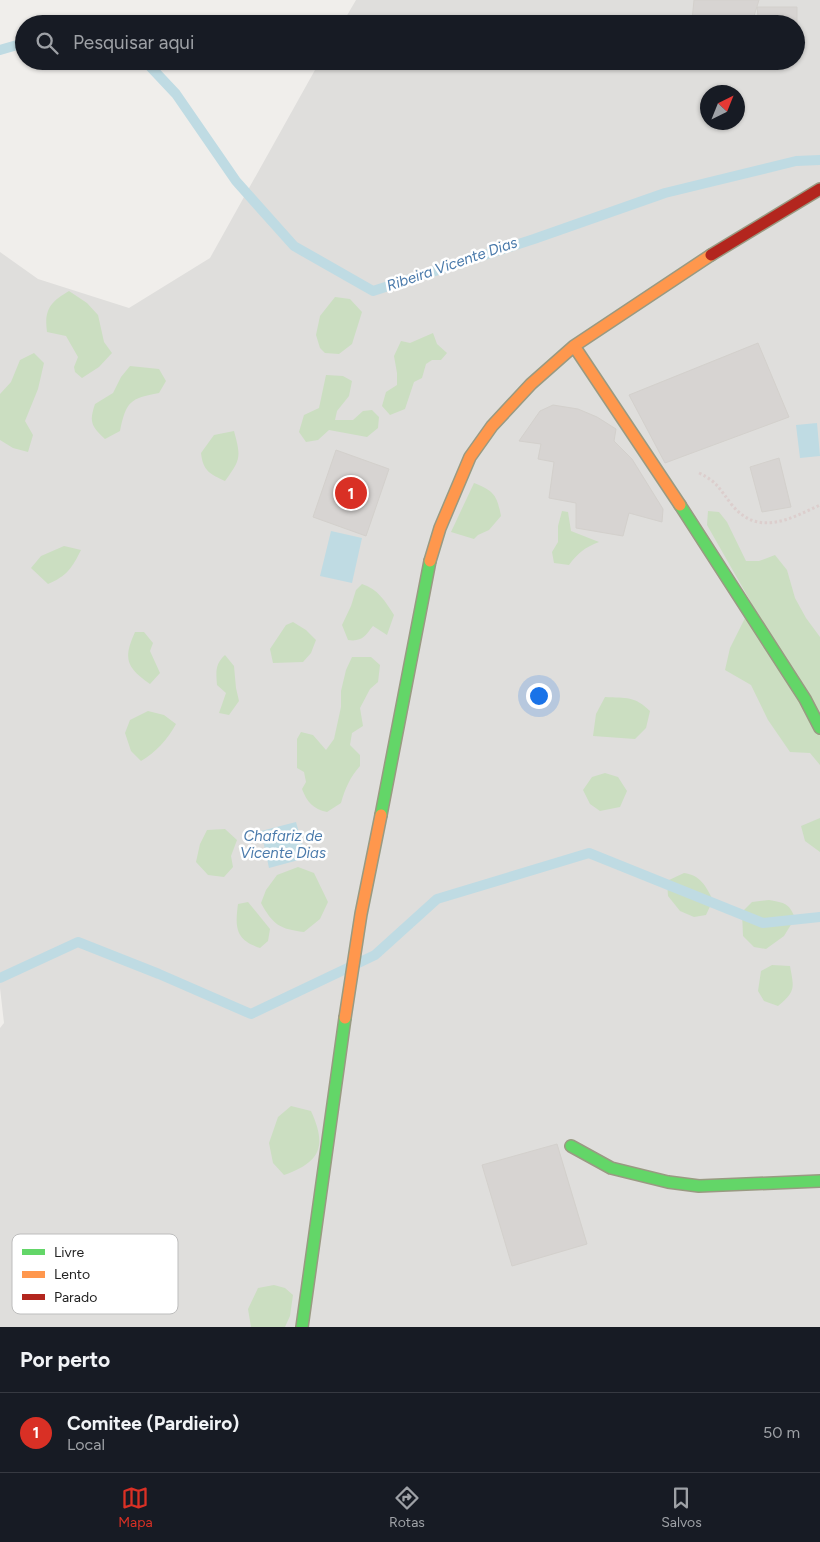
<!DOCTYPE html>
<html lang="pt">
<style>
:root{--surface:#171b24;--page:#20242c;--text:#f1f3f6;--muted:#9ea1a6;--line:#363941;--accent:#d93025}
body{margin:0;font-family:Figtree,sans-serif;background:var(--page);color:var(--text)}
.compass{position:absolute;left:700px;top:85px;width:45px;height:45px;border-radius:50%;background:var(--surface);box-shadow:0 1px 4px #0004;rotate:43deg}
.you{position:absolute;left:538px;top:695px;width:18px;height:18px;margin:-12px;border:4px solid #fff;border-radius:50%;background:#1a73e8;box-shadow:0 0 0 8px #1a73e833}
.badge{display:grid;place-items:center;width:32px;height:32px;border-radius:50%;background:var(--accent);color:#fff;font-size:16px;font-weight:700}
.pin{position:absolute;translate:-50% -50%;border:2px solid #fff;box-shadow:0 1px 5px #0006}
.list{margin:0;padding:0;list-style:none}
h2{display:flex;justify-content:space-between;align-items:center;height:65px;margin:0;padding:0 20px;font-size:21px}
h2 small{font-size:16px;font-weight:400;color:var(--muted)}
.list li{display:grid;grid-template-columns:32px 1fr auto;gap:15px;align-items:center;box-sizing:border-box;height:80px;padding:0 20px;border-top:1px solid var(--line)}
.list b{display:block;font-size:19px;white-space:nowrap}
.list p{margin:0;font-size:16px;white-space:nowrap;color:var(--muted)}
.list em{font-size:16px;font-style:normal;color:var(--muted)}
.icon{flex:none;width:28px;height:28px;fill:none;stroke:currentColor;stroke-width:2;stroke-linecap:round;stroke-linejoin:round}
.map{position:relative;flex:none;width:820px;height:1327px;overflow:hidden}
.search{position:absolute;background:var(--surface);box-shadow:0 1px 4px #0004;left:15px;right:15px;top:15px;height:55px;display:flex;align-items:center;gap:12px;box-sizing:border-box;padding:0 18px;border-radius:28px;color:var(--muted);font-size:19px}
.sheet{height:145px;background:var(--surface)}
nav{display:flex;justify-content:space-around;align-items:center;box-sizing:border-box;height:70px;border-top:1px solid var(--line);background:var(--surface);font-size:14px;color:var(--muted)}
nav a{display:grid;justify-items:center;gap:2px}
nav .on{color:var(--accent)}
.map>svg:first-child{display:block}
</style>
<div class="map">
<svg width="820" height="1327" viewBox="0 0 820 1327">
<rect width="100%" height="100%" fill="#f0eeeb"/>
<path fill="#dfdedc" fill-rule="evenodd" d="M356,0H820V1327H0V1028L4,1023L0,988V252L38,279L129,308L210,258L320,61H796V24H342ZM708,92H738V122H708Z"/>
<path fill="#cbdec1" d="M69,291L87,303L98,315L104,342L112,353L99,367L82,378L75,372L74,367L78,357L66,336L47,332C44,310 50,302 69,291Z
M335,297L350,299L362,312L352,344L339,354L325,353L320,348L316,335L320,316Z
M433,333L437,344L447,353L441,360H432L426,364L422,378L414,382L405,409L390,415L382,406L386,392L397,385V373L394,356L401,341L410,343Z
M34,353L44,363L38,389L25,421L33,435L28,452L13,448L0,440V394L11,382L20,360Z
M130,366L159,369L166,381L159,393C130,398 126,402 120,431L105,439C91,426 89,422 95,404L113,393L121,377Z
M326,375L343,376L352,381L349,396L337,411L335,420H353L363,411L372,410L379,417L378,428L367,437L329,430L318,440L306,442L299,432L304,415L319,408Z
M234,431C241,457 241,459 225,481C210,474 203,471 201,453L214,435Z
M474,483C494,491 497,495 501,516L489,530L478,535L474,539L451,532Z
M562,511L568,512L571,531L599,542C585,547 577,554 569,565L554,563L552,552L558,542V526Z
M708,511L719,512L727,522L746,561H759L775,555L787,570L795,598L806,618L820,637V765L810,753L790,752L768,720L751,685L725,670L730,648L752,604L707,525Z
M64,546L81,550C72,568 67,576 48,584L31,568L41,556Z
M362,584C378,589 385,601 394,615L387,635L373,626C365,636 362,642 348,640L342,625L351,606L356,590Z
M293,622L306,630L316,640L311,653L303,662L273,663L270,649L286,625Z
M135,632H144L153,643L150,651L160,673L150,684C126,667 123,659 135,632Z
M225,655L234,666L236,688L239,701L229,715L219,713L226,693L217,685C216,672 215,664 225,655Z
M352,657H371L380,665L378,682L370,689L360,708L363,726L352,733L350,745L360,755V766C350,777 345,789 341,803L327,812C313,809 307,802 302,789L306,782L304,772L297,768V739L301,732L313,735L326,750L334,739L341,707V691L346,670Z
M605,697C626,698 635,696 650,711L646,728L635,739L593,736L596,714Z
M148,711L164,715L176,724C168,739 155,753 141,761L131,751L125,733L130,720Z
M605,773L618,777L627,791L620,807L600,811L590,804L583,790L592,777Z
M820,818V852L805,841L801,826Z
M225,829L237,840L231,856L233,867L224,877L208,875L196,862L200,844L207,830Z
M298,867L314,873L328,902L320,919L304,932C280,929 273,925 261,903L266,890L277,875Z
M684,873C700,875 706,886 713,900L706,915L694,917L680,911L668,896L667,881Z
M769,900C785,903 789,903 795,918L784,936L766,949L754,947L743,936L742,912L752,902Z
M248,902L270,929L268,941L260,948C235,940 235,927 238,904Z
M772,965L790,966C794,988 796,991 778,1006L764,1001L758,991L761,971Z
M291,1106L311,1111C327,1146 321,1162 284,1175L273,1163L269,1143L278,1117Z
M274,1285L285,1288L293,1295L290,1316L285,1327H251L248,1309L258,1288Z"/>
<path fill="#bfdbe3" d="M817,423L820,456L800,458L796,425Z
M331,531L362,538L352,583L320,576Z
M296,822L306,858L269,868L261,831Z"/>
<g fill="none" stroke-linecap="round" stroke-linejoin="round">
<path stroke="#bfdbe3" stroke-width="10" d="M0,50L24,43
M145,61L176,94L236,181L294,246L373,291L534,239L665,193L796,161L820,160
M0,978L78,942L159,974L251,1014L375,955L437,899L589,853L763,923L820,917"/>
</g>
<path fill="#d7d4d2" stroke="#d3d0cc" d="M694,0H759L754,16L692,20Z
M757,7H797V37L796,24H759Z
M758,343L789,417L665,463L629,395Z
M553,405L578,409L597,417L616,429L614,441L632,459L663,509L662,522L629,513L623,536L576,528V503L549,498L554,462L538,459L541,444L519,441L540,411Z
M336,450L389,469L366,536L313,517Z
M779,458L791,507L762,512L750,467Z
M557,1144L587,1244L512,1266L482,1165Z"/>
<g fill="none" stroke-linecap="round" stroke-linejoin="round">
<defs>
<path id="fast" d="M680,505L805,699L820,728
M381,815L430,561
M571,1146L611,1168L668,1182L699,1186L820,1181
M302,1327L345,1018"/>
<path id="slow" d="M574,346L680,505
M430,561L440,528L470,457L492,426L531,384L574,346L711,255
M345,1018L361,914L381,815"/>
<path id="jam" d="M711,255L820,189"/>
</defs>
<use href="#fast" stroke="#999a82" stroke-width="14"/>
<use href="#slow" stroke="#999a82" stroke-width="14"/>
<use href="#jam" stroke="#999a82" stroke-width="14"/>
<path stroke="#dccecd" stroke-width="3" stroke-dasharray="2.5 2.5" stroke-linecap="butt" d="M699,473C718,482 720,490 732,505C758,537 790,519 820,505"/>
<use href="#fast" stroke="#63d668" stroke-width="11"/>
<use href="#slow" stroke="#ff974d" stroke-width="11"/>
<use href="#jam" stroke="#b3261e" stroke-width="11"/>
</g>
<g text-anchor="middle" stroke-width="5" stroke-linejoin="round" paint-order="stroke">
<g font-size="15" font-style="italic" fill="#4a7aab" stroke="#fff">
<text transform="translate(452 264) rotate(-19)" y="5">Ribeira Vicente Dias</text>
<text x="283" y="841">Chafariz de<tspan x="283" dy="17">Vicente Dias</tspan></text>
</g>
</g>
<rect x="12" y="1234" width="166" height="80" rx="8" fill="#fff" stroke="#bdbdbd" stroke-width="1"/>
<rect x="22" y="1249" width="23" height="6" fill="#63d668"/>
<rect x="22" y="1271" width="23" height="7" fill="#ff974d"/>
<rect x="22" y="1294" width="23" height="6" fill="#b3261e"/>
<g font-size="14" fill="#222">
<text x="54" y="1257">Livre</text>
<text x="54" y="1279">Lento</text>
<text x="54" y="1302">Parado</text>
</g>
</svg>
<svg class="compass" viewBox="-18 -18 36 36"><path d="M0-13l5 13h-10z" fill="#e53935"/><path d="M0 13l5-13h-10z" fill="#9ea1a6"/></svg>
<div class="you"></div>
<div class="pin badge" style="left:351px;top:493px">1</div>
<div class="search"><svg class="icon" aria-label="search" viewBox="0 0 24 24"><circle cx="10" cy="10" r="6"/><path d="M15 15l6 6"/></svg>Pesquisar aqui</div>
</div>
<section class="sheet">
<h2>Por perto<small></small></h2>
<ul class="list">
<li><span class="badge">1</span><div><b>Comitee (Pardieiro)</b><p>Local</p></div><em>50 m</em></li>
</ul>
</section>
<nav>
<a class="on"><svg class="icon" aria-label="map" viewBox="0 0 24 24"><path d="M3 6l6-2 6 2 6-2v14l-6 2-6-2-6 2zM9 4v14M15 6v14"/></svg>Mapa</a>
<a><svg class="icon" aria-label="directions" viewBox="0 0 24 24"><path d="M12 3l9 9-9 9-9-9zM9 14v-3h6M13 9l2 2-2 2"/></svg>Rotas</a>
<a><svg class="icon" aria-label="saved" viewBox="0 0 24 24"><path d="M7 4h10v16l-5-4-5 4z"/></svg>Salvos</a>
</nav>
